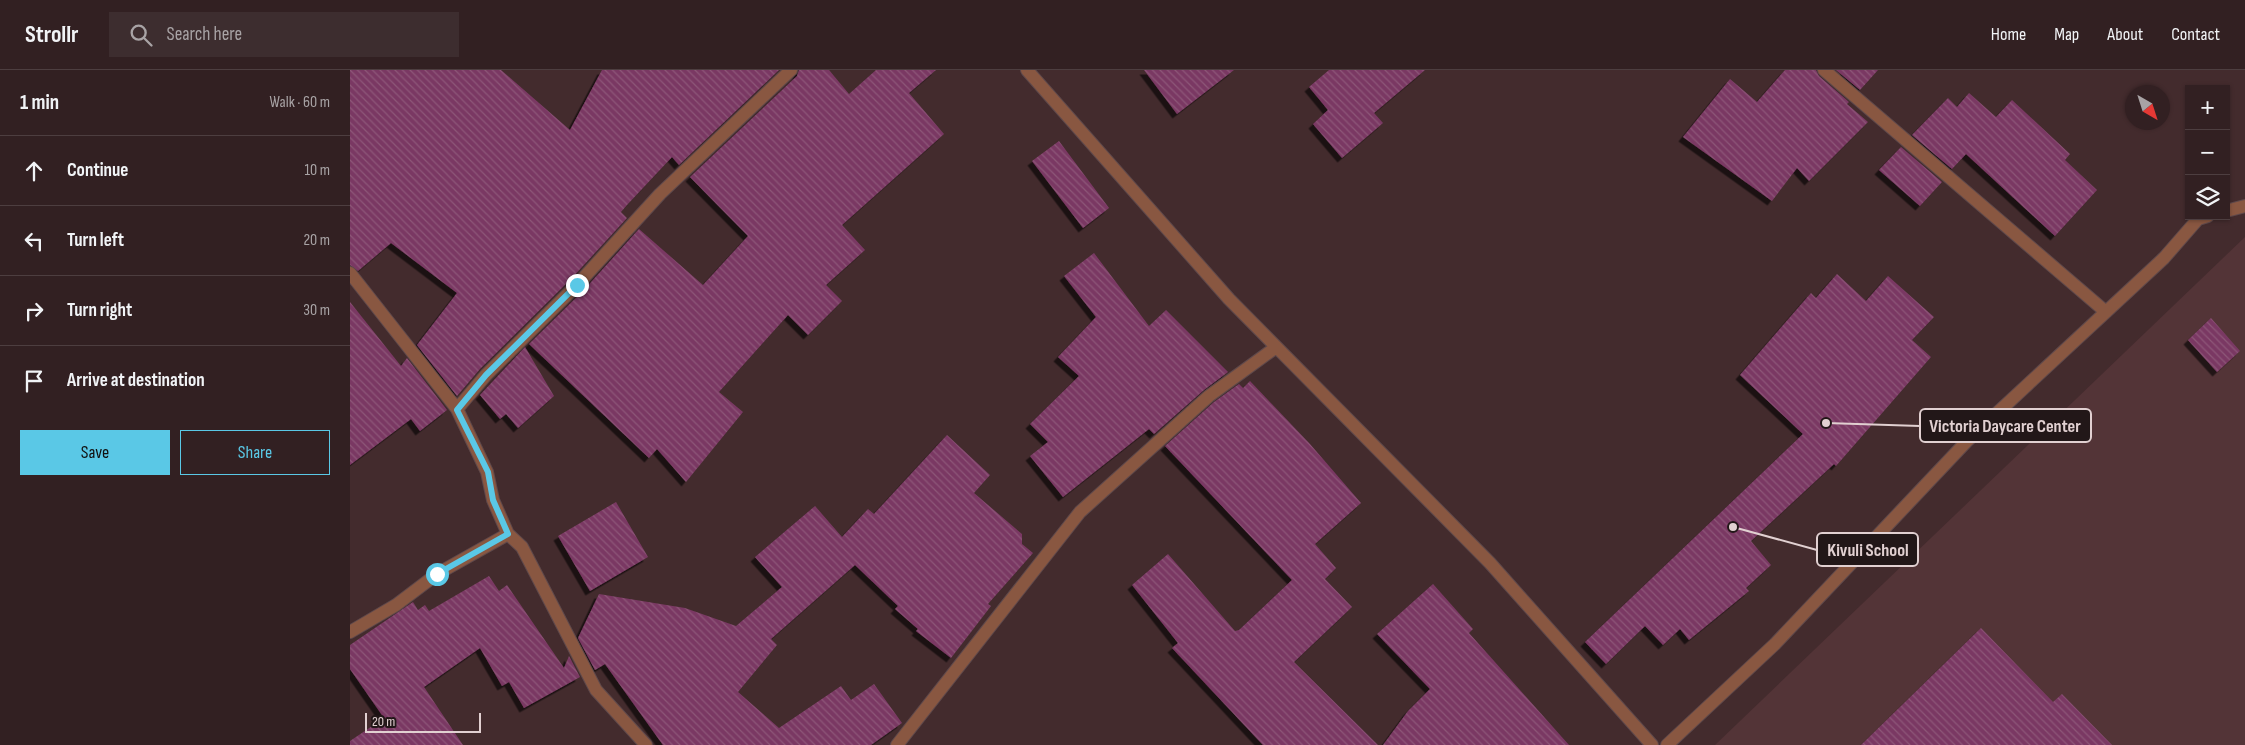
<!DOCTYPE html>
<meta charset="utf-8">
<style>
:root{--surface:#322022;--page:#3d2d2f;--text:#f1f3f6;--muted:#a8a3a5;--line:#4d3e40;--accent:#5ac8e6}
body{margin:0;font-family:"Sofia Sans Condensed",sans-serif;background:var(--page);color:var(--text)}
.controls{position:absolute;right:15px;top:15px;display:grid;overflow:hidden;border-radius:0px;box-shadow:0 1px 4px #0004}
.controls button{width:45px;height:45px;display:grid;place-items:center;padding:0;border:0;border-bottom:1px solid var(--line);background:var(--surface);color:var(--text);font:25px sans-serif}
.compass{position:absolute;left:1775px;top:15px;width:45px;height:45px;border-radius:50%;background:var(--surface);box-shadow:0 1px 4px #0004;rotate:141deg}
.scale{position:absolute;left:15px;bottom:12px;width:116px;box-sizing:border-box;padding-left:5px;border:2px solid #e1d0d1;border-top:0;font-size:14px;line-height:18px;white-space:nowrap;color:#e1d0d1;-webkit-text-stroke:4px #221718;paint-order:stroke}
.stop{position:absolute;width:15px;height:15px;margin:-11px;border:4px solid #5ac8e6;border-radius:50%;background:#fff}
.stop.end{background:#5ac8e6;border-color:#fff;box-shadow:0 1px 5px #0008}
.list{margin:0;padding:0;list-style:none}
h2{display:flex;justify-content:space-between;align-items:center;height:65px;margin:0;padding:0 20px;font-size:21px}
h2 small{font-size:16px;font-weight:400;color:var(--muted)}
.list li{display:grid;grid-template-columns:32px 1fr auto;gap:15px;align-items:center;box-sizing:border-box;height:70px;padding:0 20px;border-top:1px solid var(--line)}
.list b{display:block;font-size:19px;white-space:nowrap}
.list em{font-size:16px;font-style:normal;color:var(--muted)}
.actions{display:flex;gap:10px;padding:15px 20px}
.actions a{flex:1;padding:11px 0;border:1px solid var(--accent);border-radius:0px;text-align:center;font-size:18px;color:var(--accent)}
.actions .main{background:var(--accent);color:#111}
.icon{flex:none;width:28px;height:28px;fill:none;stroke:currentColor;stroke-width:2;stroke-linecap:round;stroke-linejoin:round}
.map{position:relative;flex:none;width:1895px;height:675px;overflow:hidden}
header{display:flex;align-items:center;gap:30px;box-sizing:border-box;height:70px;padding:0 25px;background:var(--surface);border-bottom:1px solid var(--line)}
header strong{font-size:24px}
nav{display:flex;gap:28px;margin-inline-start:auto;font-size:18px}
.search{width:350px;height:45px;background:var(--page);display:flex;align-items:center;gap:12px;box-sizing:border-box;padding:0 18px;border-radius:0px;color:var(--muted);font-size:19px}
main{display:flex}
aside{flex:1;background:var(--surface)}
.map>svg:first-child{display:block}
</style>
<header>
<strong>Strollr</strong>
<div class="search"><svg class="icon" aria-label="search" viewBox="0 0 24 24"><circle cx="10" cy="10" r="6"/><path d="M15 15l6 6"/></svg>Search here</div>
<nav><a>Home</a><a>Map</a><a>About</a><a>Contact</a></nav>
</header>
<main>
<aside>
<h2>1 min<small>Walk · 60 m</small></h2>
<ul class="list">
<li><svg class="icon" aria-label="ahead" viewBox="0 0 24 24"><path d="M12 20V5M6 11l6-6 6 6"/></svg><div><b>Continue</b></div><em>10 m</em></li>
<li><svg class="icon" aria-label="left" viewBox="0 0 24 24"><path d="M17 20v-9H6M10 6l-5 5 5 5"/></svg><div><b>Turn left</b></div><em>20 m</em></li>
<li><svg class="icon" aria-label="right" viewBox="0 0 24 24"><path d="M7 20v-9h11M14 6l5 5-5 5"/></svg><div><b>Turn right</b></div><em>30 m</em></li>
<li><svg class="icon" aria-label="arrive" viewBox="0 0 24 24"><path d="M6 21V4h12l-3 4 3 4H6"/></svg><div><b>Arrive at destination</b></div></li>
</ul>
<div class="actions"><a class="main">Save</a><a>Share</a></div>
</aside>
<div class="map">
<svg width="1895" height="675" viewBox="0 0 1895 675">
<defs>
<pattern id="building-back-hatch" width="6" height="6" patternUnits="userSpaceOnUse" patternTransform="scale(1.25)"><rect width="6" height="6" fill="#7a3963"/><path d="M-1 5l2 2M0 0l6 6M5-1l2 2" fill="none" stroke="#8d5578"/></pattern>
<filter id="shadow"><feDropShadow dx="-4.5" dy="4.5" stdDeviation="0" flood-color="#0009"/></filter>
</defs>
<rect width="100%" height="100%" fill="#432b2d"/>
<path fill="#533437" d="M1895,167V675H1365Z"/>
<path fill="url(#building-back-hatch)" filter="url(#shadow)" d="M0,0H151L220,60L252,0H429L329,95L322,87L277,135L271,142L277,148L221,209L130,299L107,326L67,275L107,223L41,173L8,201L0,195Z
M449,0H479L499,24L526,0H586L559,23L594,64L492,155L515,180L476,215L492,231L458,265L438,245L369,322L393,342L336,412L307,379L299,388L179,274L233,221L289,159L353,215L398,166L340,107L447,6Z
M794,0H884L827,44Z
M979,0H1075L1024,43L1033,53L992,88L963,54L978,40L959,17Z
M1435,0H1466L1469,6L1499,32L1497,34L1518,52L1459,111L1447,98L1422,131L1333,67L1380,9L1407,32Z
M1486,0H1528L1510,20Z
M1619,23L1646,47L1662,30L1720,84L1715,90L1747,120L1705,166L1616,84L1602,99L1562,65L1598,28L1607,37Z
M709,71L759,138L733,158L682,91Z
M1551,77L1592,112L1570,136L1529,100Z
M744,183L799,256L816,240L878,302L854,320L804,364L799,359L713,427L680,386L698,372L680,354L729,306L708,287L746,247L714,206Z
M1487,204L1516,231L1538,206L1584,247L1562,270L1581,287L1486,396L1484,394L1401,471L1421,495L1396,518L1399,521L1339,570L1330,559L1313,575L1295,556L1256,594L1235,572L1453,364L1390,305L1461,223L1466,228Z
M0,232L51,296L57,288L97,340L70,361L61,349L0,395Z
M1861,248L1890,281L1867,302L1838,270Z
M175,277L204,326L168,358L156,344L150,349L130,325Z
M900,311L960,374L1011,433L965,474L986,498L975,509L1002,537L944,592L1028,675H913L822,578L828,573L782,515L818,484L885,561L889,560L942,510L815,376L864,332L889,314L893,318Z
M597,365L640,405L624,423L672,464V474L683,483L638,534L641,536L601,588L566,561L568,559L545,539L548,536L505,495L421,569L427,575L388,622L429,658L491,616L501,630L524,614L552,653L521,675H313L255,594L245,600L228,568L249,524L335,538L386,556L432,517L405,487L465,436L492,467L518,439L524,444Z
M266,432L298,487L240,521L208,466Z
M139,506L149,521L157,515L214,598L219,586L230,607L174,638L159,612L152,616L130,578L74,617L113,675H0V671L34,648L0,599V575L63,532L68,540L75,535L79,541Z
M1083,514L1123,559L1119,563L1219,675H1033L1058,641L1080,619L1027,564Z
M1631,558L1703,632L1712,624L1762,675H1511Z"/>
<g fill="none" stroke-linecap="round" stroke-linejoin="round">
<defs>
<path id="street" d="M677,0L879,229L1140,493L1302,675
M1474,0L1756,242
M1876,141L1895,136
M0,203L107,339L137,402L143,430L158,464L87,504L46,535L0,562
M107,339L136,305L227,215L310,124L441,0
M158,464L172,477L246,620L296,675
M547,675L730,442L859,326L925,278
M1317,675L1425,574L1618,370L1814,188L1848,149L1858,146"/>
</defs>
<use href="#street" stroke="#5f494b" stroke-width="14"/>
<use href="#street" stroke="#895741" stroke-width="12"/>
</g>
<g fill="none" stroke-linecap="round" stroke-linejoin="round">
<path stroke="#5ac8e6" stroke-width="6" d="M87,504L158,464L143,430L138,402L107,340L136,305L227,215"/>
</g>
<path fill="none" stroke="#e1d0d1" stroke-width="2" d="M1476 353L1570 356M1383 457L1467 480"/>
<g fill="#e1d0d1" stroke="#221718" stroke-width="2">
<circle cx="1476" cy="353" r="5"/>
<circle cx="1383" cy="457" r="5"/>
</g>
<g fill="#221718" stroke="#e1d0d1" stroke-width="2">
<rect x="1570" y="339" width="171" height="33" rx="5"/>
<rect x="1467" y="463" width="101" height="33" rx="5"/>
</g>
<g font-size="18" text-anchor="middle" font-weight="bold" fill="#e1d0d1">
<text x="1655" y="362">Victoria Daycare Center</text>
<text x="1518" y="486">Kivuli School</text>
</g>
</svg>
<div class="controls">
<button>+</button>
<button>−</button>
<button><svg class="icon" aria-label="layers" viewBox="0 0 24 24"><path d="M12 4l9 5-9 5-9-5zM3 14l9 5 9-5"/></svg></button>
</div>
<svg class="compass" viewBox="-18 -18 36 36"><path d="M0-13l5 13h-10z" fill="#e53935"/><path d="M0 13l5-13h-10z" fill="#a8a3a5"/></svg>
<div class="scale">20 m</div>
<div class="stop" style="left:87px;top:504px"></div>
<div class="stop end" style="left:227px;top:215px"></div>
</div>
</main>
